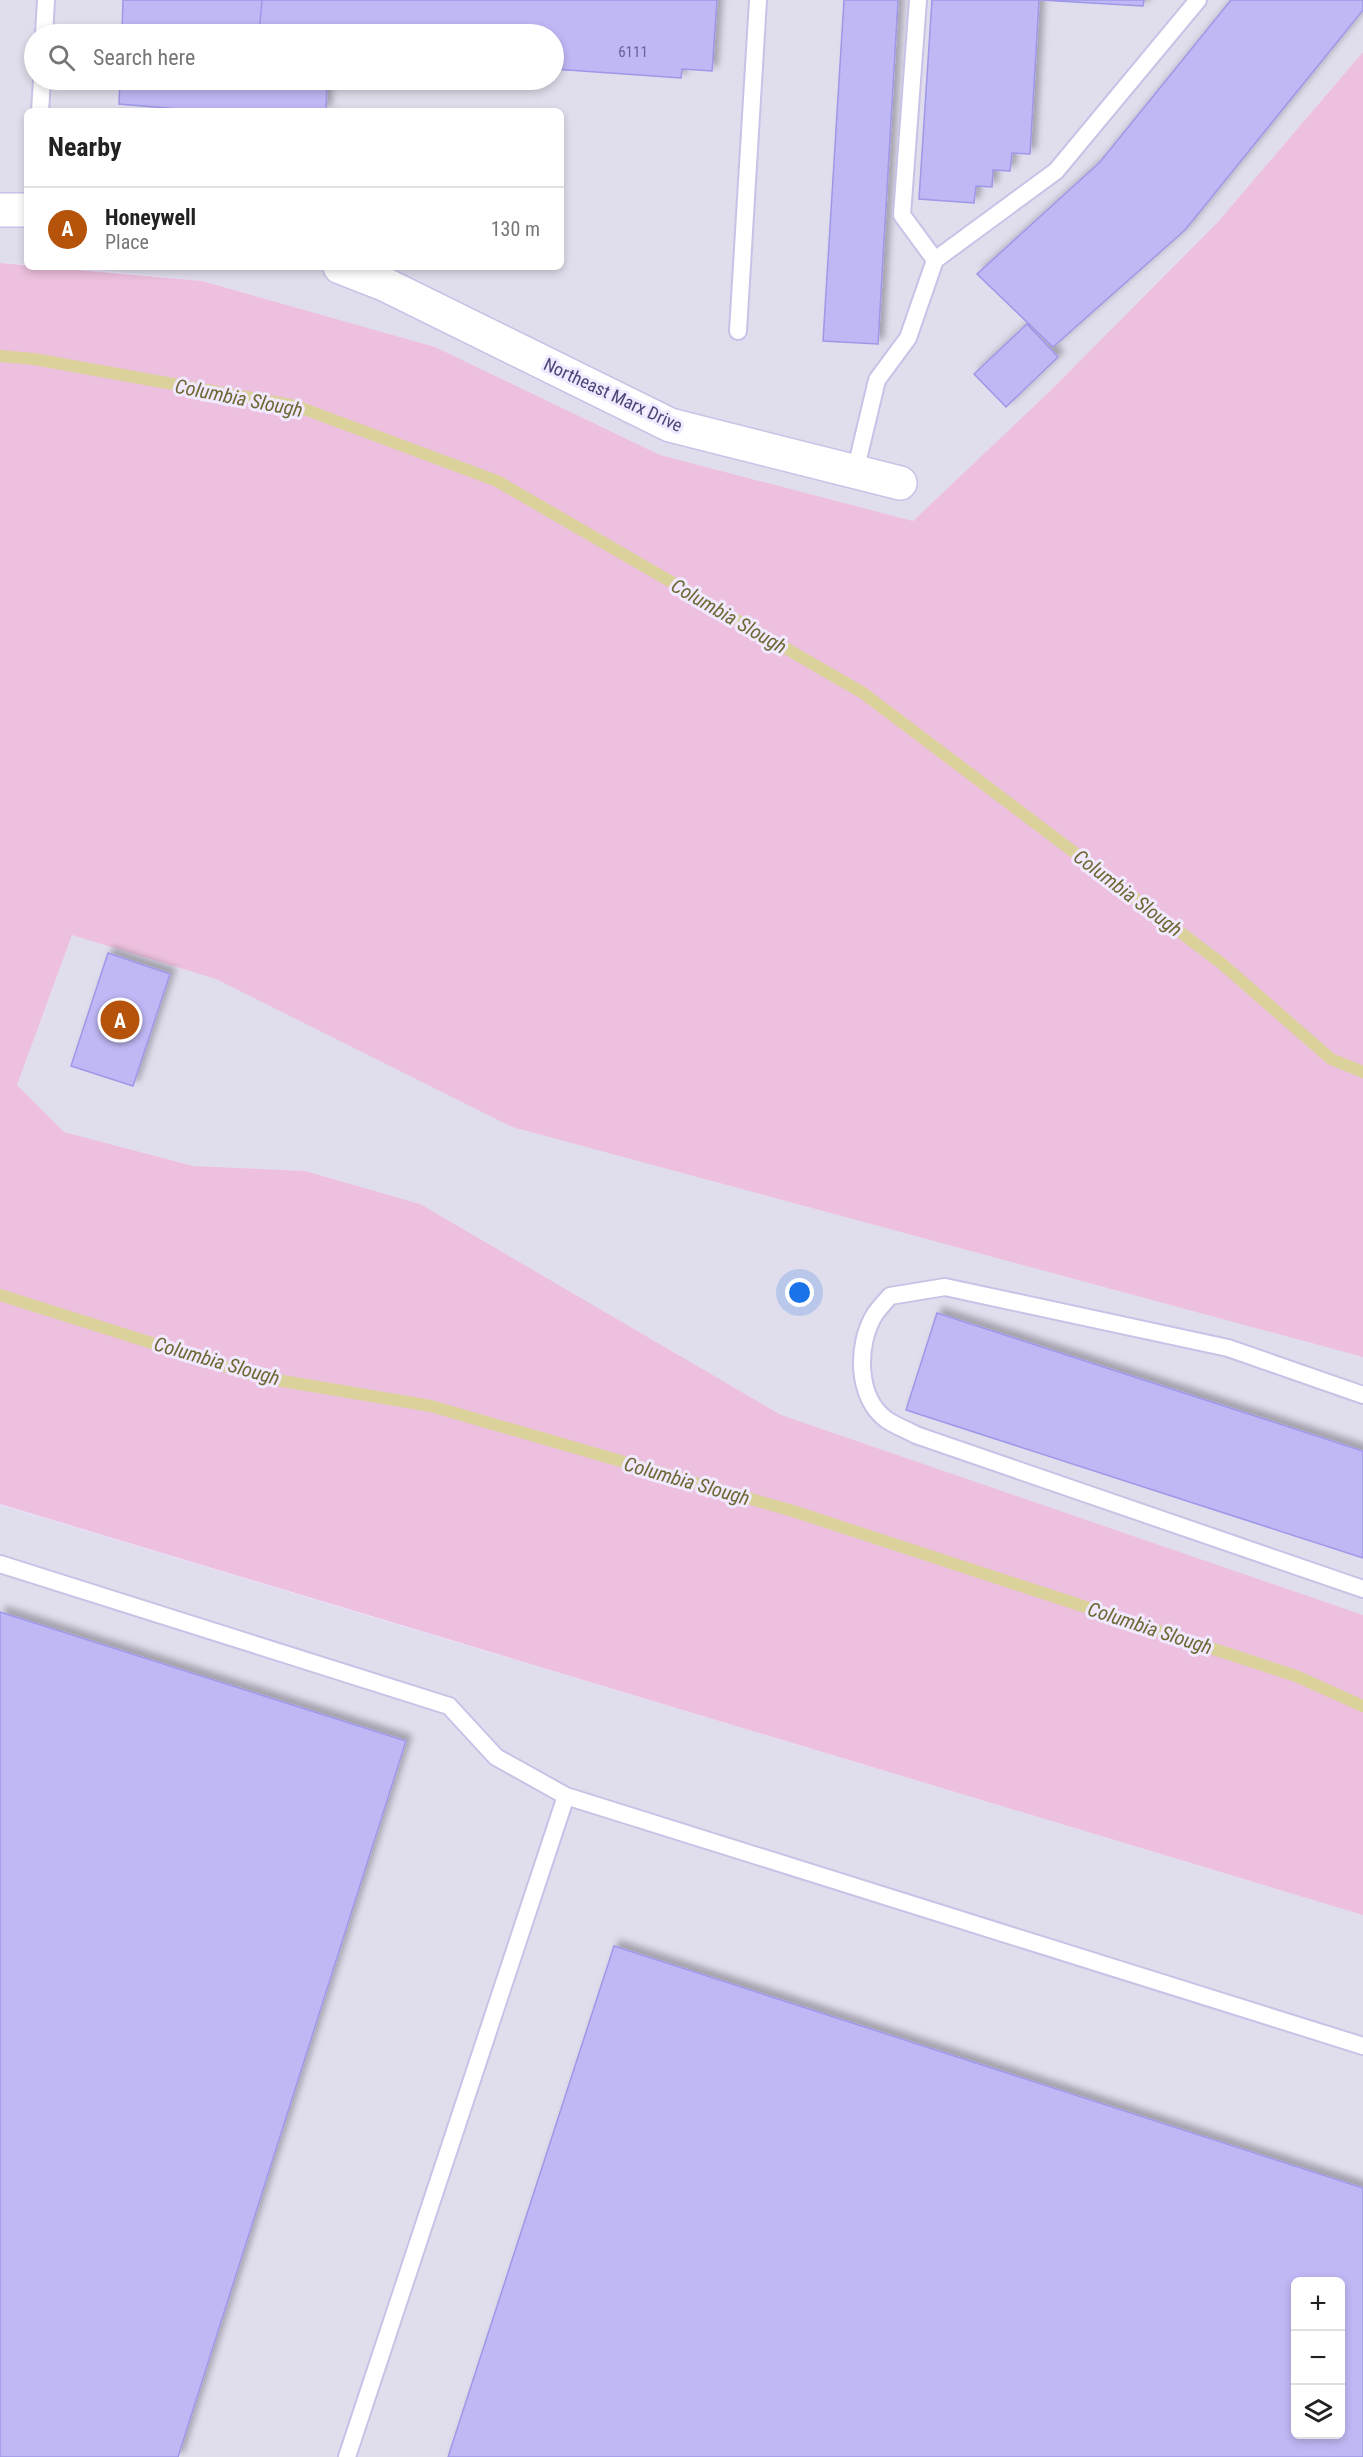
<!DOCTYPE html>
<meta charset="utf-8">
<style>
:root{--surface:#fff;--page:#f6f6f6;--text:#222;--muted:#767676;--line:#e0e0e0;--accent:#b45309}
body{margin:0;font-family:"Roboto Condensed",sans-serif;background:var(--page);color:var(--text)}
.controls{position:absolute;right:18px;bottom:18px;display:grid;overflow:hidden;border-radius:9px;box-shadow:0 3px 9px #0003}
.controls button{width:54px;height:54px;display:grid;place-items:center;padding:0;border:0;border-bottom:2px solid var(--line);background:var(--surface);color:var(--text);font:30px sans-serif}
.you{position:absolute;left:800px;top:1293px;width:21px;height:21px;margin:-15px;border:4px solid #fff;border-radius:50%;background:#1a73e8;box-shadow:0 0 0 9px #1a73e833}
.badge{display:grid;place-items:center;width:39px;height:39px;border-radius:50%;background:var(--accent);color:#fff;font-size:20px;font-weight:700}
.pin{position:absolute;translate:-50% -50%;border:3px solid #fff;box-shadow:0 2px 6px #0006}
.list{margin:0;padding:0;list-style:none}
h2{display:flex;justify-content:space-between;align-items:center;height:78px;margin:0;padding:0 24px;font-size:26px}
h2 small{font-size:20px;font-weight:400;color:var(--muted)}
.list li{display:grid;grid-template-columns:39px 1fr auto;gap:18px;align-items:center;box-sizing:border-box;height:84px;padding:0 24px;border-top:2px solid var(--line)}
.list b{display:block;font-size:22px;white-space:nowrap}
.list p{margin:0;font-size:20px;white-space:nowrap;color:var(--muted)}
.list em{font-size:20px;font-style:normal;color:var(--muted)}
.icon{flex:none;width:33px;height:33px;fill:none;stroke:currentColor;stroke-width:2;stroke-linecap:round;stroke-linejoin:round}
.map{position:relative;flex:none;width:1363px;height:2457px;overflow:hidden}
.search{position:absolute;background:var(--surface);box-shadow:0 3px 9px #0003;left:24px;top:24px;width:540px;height:66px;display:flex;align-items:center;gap:15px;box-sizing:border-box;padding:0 21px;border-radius:33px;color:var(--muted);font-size:22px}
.panel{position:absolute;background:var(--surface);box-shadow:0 3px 9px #0003;left:24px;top:108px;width:540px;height:162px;border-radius:9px}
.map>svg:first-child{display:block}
</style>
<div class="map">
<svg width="1363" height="2457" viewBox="0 0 1363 2457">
<defs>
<filter id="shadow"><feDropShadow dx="5.5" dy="-5.5" stdDeviation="3" flood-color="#0004"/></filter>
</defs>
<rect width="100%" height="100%" fill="#ebe2fe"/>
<path fill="#e0ddec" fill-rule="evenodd" d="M0,0H1363V52L1217,223L1048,393L913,521L660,455L435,347L202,281L70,267H561V111H27V264L0,263ZM34,34H554V80H34Z
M72,935L216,979L512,1127L1363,1357V1615L781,1415L420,1204L305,1171L193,1166L64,1132L17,1085Z
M0,1505L1363,1915V2457H0ZM1296,2282H1340V2434H1296Z"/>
<path fill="#ecc0de" d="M1363,52V1357L512,1127L216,979L72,935L17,1085L64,1132L193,1166L305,1171L420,1204L781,1415L1363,1615V1915L0,1504V263L202,281L435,347L660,455L913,521L1048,393L1217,223Z"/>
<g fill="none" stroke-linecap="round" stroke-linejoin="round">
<path stroke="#dbd29b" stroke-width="12" d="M0,356L34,359L296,406L497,481L863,693L1221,963L1331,1059L1363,1072
M0,1295L259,1377L431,1406L796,1512L1296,1676L1363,1706"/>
</g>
<path fill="#bfb8f5" stroke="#9f97e8" stroke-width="1.5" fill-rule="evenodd" filter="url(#shadow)" d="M123,0H262L259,34H122Z
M262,0H717L712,71L682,69L681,78L554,69V34H259Z
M844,0H898L878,344L823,341Z
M932,0H1039L1030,154L1012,153L1010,171L993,170L992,187L976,186L974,203L919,199Z
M1040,0H1144L1143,6Z
M1231,0H1363V10L1185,230L1053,347L977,274L1100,162Z
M120,80H327L326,111H201L119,104Z
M1027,324L1058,357L1006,407L974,374Z
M108,953L170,974L133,1086L71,1066Z
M937,1313L1363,1451V1558L906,1410Z
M0,1612L406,1741L178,2457H0Z
M614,1946L1363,2188V2457H448ZM1296,2282H1340V2434H1296Z"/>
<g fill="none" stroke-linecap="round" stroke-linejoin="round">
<defs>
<path id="service" d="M918,0L902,215L935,260
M44,34L46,0
M40,111L42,80
M738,331L758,0
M855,472L877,380L908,338L935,260L1056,171L1198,0
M1363,1395L1228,1348L945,1287L890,1296C885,1302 879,1308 875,1314C856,1344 856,1398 887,1420C896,1426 907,1430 916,1435L1363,1589
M0,1564L449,1706L496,1757L566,1796
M347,2457L566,1796L1363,2046"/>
<path id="minor" d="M0,210H27
M340,267L386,285L670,425L900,483"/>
</defs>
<use href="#service" stroke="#c9c2e7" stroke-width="20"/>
<use href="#minor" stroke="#c9c2e7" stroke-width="36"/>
<use href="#service" stroke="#fff" stroke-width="16"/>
<use href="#minor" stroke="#fff" stroke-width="33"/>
</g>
<g text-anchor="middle" stroke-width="6" stroke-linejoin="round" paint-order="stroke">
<g font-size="15" fill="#676396">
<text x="633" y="57">6111</text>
</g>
<g font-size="18" fill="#4a4777" stroke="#f0e9ff">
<text transform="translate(613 395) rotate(25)" y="6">Northeast Marx Drive</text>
</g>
<g font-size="20" font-style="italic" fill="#6f6834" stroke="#f0e9ff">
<text transform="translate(239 398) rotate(11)" y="7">Columbia Slough</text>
<text transform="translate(729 616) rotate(30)" y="7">Columbia Slough</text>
<text transform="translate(1128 893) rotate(37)" y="7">Columbia Slough</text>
<text transform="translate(217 1361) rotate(16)" y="7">Columbia Slough</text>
<text transform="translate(687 1481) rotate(16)" y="7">Columbia Slough</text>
<text transform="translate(1150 1628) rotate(18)" y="7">Columbia Slough</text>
</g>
</g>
</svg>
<div class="controls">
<button>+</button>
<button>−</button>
<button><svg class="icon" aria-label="layers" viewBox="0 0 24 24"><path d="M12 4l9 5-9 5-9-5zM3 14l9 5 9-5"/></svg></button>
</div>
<div class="you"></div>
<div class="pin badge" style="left:120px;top:1020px">A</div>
<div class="search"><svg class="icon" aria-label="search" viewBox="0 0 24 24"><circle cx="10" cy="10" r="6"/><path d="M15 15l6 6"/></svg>Search here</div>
<section class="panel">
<h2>Nearby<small></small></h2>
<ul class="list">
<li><span class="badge">A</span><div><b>Honeywell</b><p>Place</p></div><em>130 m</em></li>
</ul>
</section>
</div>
